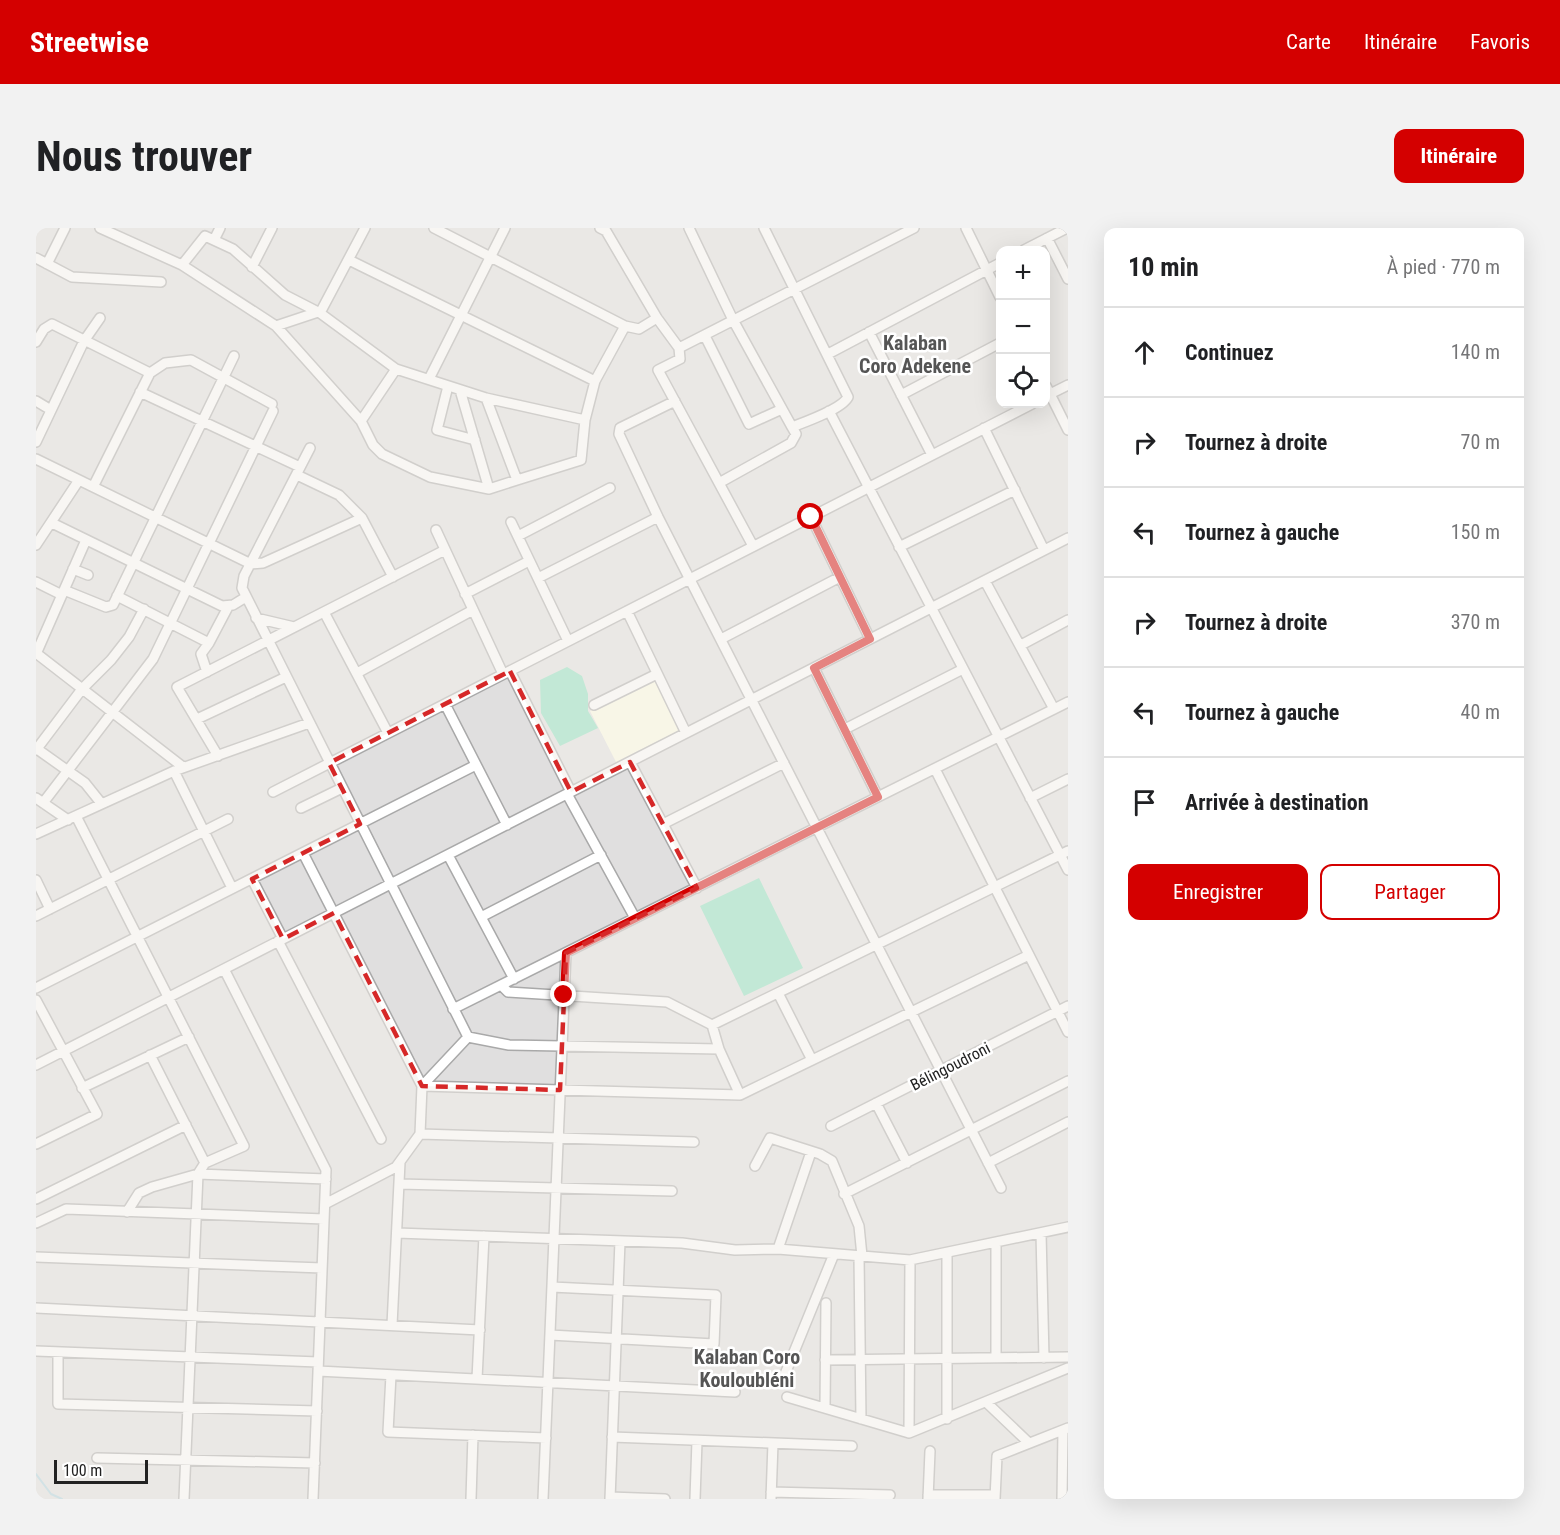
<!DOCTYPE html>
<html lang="fr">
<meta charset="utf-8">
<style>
:root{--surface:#fff;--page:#f2f2f2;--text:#202124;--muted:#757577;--line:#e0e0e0;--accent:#d40000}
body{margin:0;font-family:"Roboto Condensed",sans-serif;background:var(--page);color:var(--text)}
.controls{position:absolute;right:18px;top:18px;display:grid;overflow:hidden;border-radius:12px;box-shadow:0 6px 24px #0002}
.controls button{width:54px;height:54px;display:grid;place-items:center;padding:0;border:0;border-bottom:2px solid var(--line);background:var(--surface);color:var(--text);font:30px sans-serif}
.scale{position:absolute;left:18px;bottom:15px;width:94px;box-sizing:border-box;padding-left:6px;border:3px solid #222;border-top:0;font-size:16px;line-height:21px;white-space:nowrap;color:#222;-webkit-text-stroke:4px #fff;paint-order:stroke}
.stop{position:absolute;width:18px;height:18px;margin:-14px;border:4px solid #d40000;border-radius:50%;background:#fff}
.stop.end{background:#d40000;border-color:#fff;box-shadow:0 2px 6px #0008}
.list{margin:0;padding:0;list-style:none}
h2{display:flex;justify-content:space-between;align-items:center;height:78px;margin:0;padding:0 24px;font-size:26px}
h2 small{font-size:20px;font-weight:400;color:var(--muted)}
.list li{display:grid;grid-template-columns:39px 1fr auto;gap:18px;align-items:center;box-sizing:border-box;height:90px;padding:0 24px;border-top:2px solid var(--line)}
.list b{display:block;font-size:22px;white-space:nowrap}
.list em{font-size:20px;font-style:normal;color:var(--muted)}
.actions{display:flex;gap:12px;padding:18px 24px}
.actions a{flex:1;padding:14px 0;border:2px solid var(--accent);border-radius:12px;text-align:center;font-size:21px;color:var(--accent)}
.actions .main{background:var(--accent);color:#fff}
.icon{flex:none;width:33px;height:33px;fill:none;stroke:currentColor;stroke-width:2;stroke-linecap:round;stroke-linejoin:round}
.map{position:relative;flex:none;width:1032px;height:1271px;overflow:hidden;border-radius:12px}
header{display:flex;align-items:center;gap:36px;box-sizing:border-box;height:84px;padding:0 30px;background:var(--accent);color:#fff}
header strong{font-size:28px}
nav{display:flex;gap:33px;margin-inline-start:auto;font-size:21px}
.intro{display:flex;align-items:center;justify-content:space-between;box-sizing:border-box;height:144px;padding:0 36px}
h1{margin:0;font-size:42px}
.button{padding:15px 27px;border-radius:12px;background:var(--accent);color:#fff;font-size:21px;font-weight:700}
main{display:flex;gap:36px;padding:0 36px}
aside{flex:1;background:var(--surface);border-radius:12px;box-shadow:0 6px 24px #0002}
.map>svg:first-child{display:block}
</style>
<header>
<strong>Streetwise</strong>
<nav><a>Carte</a><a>Itinéraire</a><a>Favoris</a></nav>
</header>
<div class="intro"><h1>Nous trouver</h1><a class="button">Itinéraire</a></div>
<main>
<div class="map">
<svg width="1032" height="1271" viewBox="0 0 1032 1271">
<rect width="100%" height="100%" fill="#f2efe9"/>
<path fill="#e0dfdf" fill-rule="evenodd" d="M0,0H1032V1271H0ZM964,22H1010V176H964Z"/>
<path fill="#ffffe5" d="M620,450L646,501L580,534L554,483Z"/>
<path fill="#88e0be" d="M531,439L546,448L552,466V483L562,500L524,518L505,485L504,452Z
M723,650L767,740L708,768L664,678Z"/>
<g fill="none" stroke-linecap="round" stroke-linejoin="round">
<path stroke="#aad3df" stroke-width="2" d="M0,1246L15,1266L26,1271"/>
<defs>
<path id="minor" d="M64,0L146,37L240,98L325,193L337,217L346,226L394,249L453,261L481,252
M398,0L589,98L603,101L621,90
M564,0L570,3L621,90L643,120L644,131L622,142L717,318
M653,0L697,92L756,199C769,194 806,181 812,169L728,0
M930,0L964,69
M1011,10L1032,51
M178,12L184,0
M988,22L1031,0
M0,30L36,49L125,54
M313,32L559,153
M11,36L29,0
M146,37L169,8L197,21L249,67L284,85L360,141L450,170L549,192
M216,39L236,0
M284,85L329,0
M240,98L282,84
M833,104L896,227
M669,108L713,196L746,181
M0,114L8,101L16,96L114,145
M643,120L878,0
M792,126L964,35
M393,151L469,0
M412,158L401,202L439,212
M1010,158L1032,202
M424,162L453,261
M104,164L264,239
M865,167L964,115
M1010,168L1032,157
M450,170L481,252L545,232L549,192L559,153L589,98
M0,173L15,182
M639,173L584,200L583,206L622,289L965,960
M793,183L1032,642
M325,193L360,141
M948,200L1008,322
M0,214L48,113L64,90
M274,220L208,348L206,360L432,809L473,817L683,821
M0,231L215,336L227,335L326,290
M261,247L303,267L326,290L357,349
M683,255L755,215L760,206L756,199
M57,259L114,145L129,135L155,132L236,176
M775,289L834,411
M475,294L532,413
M16,295L186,378L197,377L210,369
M400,302L467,446
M482,308L574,260
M0,317L43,252
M863,319L979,262
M37,341L52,347
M502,350L622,289
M949,353L1018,481
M0,354L26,367
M28,362L70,379L77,377L198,128
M429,366L493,333
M81,368L173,415L165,426L171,444
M591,383L650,505
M288,384L352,505
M220,390L258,399
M685,411L804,349
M173,415L192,379
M985,417L1032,392
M0,425L147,539
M0,426L50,312
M778,440L842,569
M474,443L535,564
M321,445L437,382
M409,476L471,597
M558,477L621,446
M161,491L250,449
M809,501L927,441
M1,521L49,555L65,575
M0,522L46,461L75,432L93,409L108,381
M182,528L141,459L409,322
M594,534L661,660
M899,541L1032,804
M138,543L196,660
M237,564L996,176
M531,566L599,690
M0,570L32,592
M994,570L1032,551
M7,575L117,431L237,183
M265,580L306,560
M40,588L208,918L169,935L162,946L116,959L103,965L91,984
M627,596L748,535
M0,606L138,543L273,495
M267,625L386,858L384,906
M412,627L478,751
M216,651L247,711
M0,652L14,681
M0,688L192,591
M445,689L565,627
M242,713L345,911
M188,741L290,942L277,1271
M465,757L472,764L631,774L676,797L683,821L704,867
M0,760L440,537
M742,765L776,832
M0,772L61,886L0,916
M417,781L1032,474
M676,797L1032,623
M114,827L169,935
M0,837L1032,310
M386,858L704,867L993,727
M386,858L432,809
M46,860L153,809
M840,875L871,935
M795,898L1032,778
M952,935L1032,894
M719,938L734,910L784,926L796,933L823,998L826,1028
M363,956L636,963
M808,966L1032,853
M0,971L150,897
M289,976L360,939L384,906L658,914
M0,995L30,981L288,991
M361,1005L646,1015L699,1022L742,1021L874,1032L1032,999
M1005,1005L1008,1130
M960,1014V1130
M742,1021L775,924
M911,1025V1191
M823,1028L825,1191
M0,1029L286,1040
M0,1080L444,1102
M356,1097L364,934
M514,1107L678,1116L680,1067L516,1059
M0,1123L282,1134
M22,1125V1176L281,1183
M789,1132L1032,1129
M282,1143L699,1164
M355,1147L352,1204L510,1210
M441,1151L448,1008
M747,1151L798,1026
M751,1169L873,1205L1032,1140
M951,1175L993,1215
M789,1180L790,1075
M873,1205L874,1032
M576,1209L816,1218
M61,1230L279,1235
M735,1264L854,1267
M892,1267H959
M574,1269L629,1271
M148,1271L162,946L290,951
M435,1271L437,1207
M507,1271L530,725
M574,1271L584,1013
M659,1271L661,1213
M735,1271L737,1215
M892,1271L894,1223
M959,1271L961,1228L1032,1200
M1026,1271L1027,1202"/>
</defs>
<use href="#minor" stroke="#a9a9a9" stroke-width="12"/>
<use href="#minor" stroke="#fff" stroke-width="9"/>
</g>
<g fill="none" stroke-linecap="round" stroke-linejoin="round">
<path stroke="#d40000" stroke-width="8" d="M528,767L530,725L842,569L778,440L834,411L775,289"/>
</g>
<path d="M0 0H1032V1271H0ZM474,443L535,564L594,534L661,660L530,725L524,862L386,858L298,685L247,711L216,651L324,596L293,535Z" fill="#f2efe9" fill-opacity=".55" fill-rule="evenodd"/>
<path fill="none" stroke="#d62828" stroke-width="4.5" stroke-dasharray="12 8" stroke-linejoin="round" d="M474,443L535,564L594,534L661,660L530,725L524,862L386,858L298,685L247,711L216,651L324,596L293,535Z"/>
<g text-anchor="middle" stroke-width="5" stroke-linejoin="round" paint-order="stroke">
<g font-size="16" fill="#222" stroke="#fff">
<text transform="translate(914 838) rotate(-27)" y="6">Bélingoudroni</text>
</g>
<g font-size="20" font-weight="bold" fill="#555" stroke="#fff">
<text x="879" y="122">Kalaban<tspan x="879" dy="23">Coro Adekene</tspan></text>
<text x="711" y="1136">Kalaban Coro<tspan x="711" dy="23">Kouloubléni</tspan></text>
</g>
</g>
</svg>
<div class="controls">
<button>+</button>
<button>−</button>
<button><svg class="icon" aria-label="locate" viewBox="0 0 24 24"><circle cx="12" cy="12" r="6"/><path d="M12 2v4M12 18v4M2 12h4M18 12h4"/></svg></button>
</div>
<div class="scale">100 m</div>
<div class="stop" style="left:775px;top:289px"></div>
<div class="stop end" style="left:528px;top:767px"></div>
</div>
<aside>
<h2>10 min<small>À pied · 770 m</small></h2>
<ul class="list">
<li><svg class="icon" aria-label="ahead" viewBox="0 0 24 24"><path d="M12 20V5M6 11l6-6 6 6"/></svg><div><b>Continuez</b></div><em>140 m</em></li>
<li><svg class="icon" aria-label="right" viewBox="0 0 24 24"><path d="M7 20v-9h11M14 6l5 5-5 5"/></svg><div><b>Tournez à droite</b></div><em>70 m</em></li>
<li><svg class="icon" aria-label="left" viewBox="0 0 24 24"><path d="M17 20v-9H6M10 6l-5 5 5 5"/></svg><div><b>Tournez à gauche</b></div><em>150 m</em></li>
<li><svg class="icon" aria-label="right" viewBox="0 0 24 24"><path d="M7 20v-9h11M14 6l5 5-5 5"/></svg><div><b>Tournez à droite</b></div><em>370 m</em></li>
<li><svg class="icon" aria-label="left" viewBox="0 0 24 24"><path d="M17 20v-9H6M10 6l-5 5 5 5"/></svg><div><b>Tournez à gauche</b></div><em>40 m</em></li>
<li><svg class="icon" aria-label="arrive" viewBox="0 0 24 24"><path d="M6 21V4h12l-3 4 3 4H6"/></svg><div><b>Arrivée à destination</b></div></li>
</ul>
<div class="actions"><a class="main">Enregistrer</a><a>Partager</a></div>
</aside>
</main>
